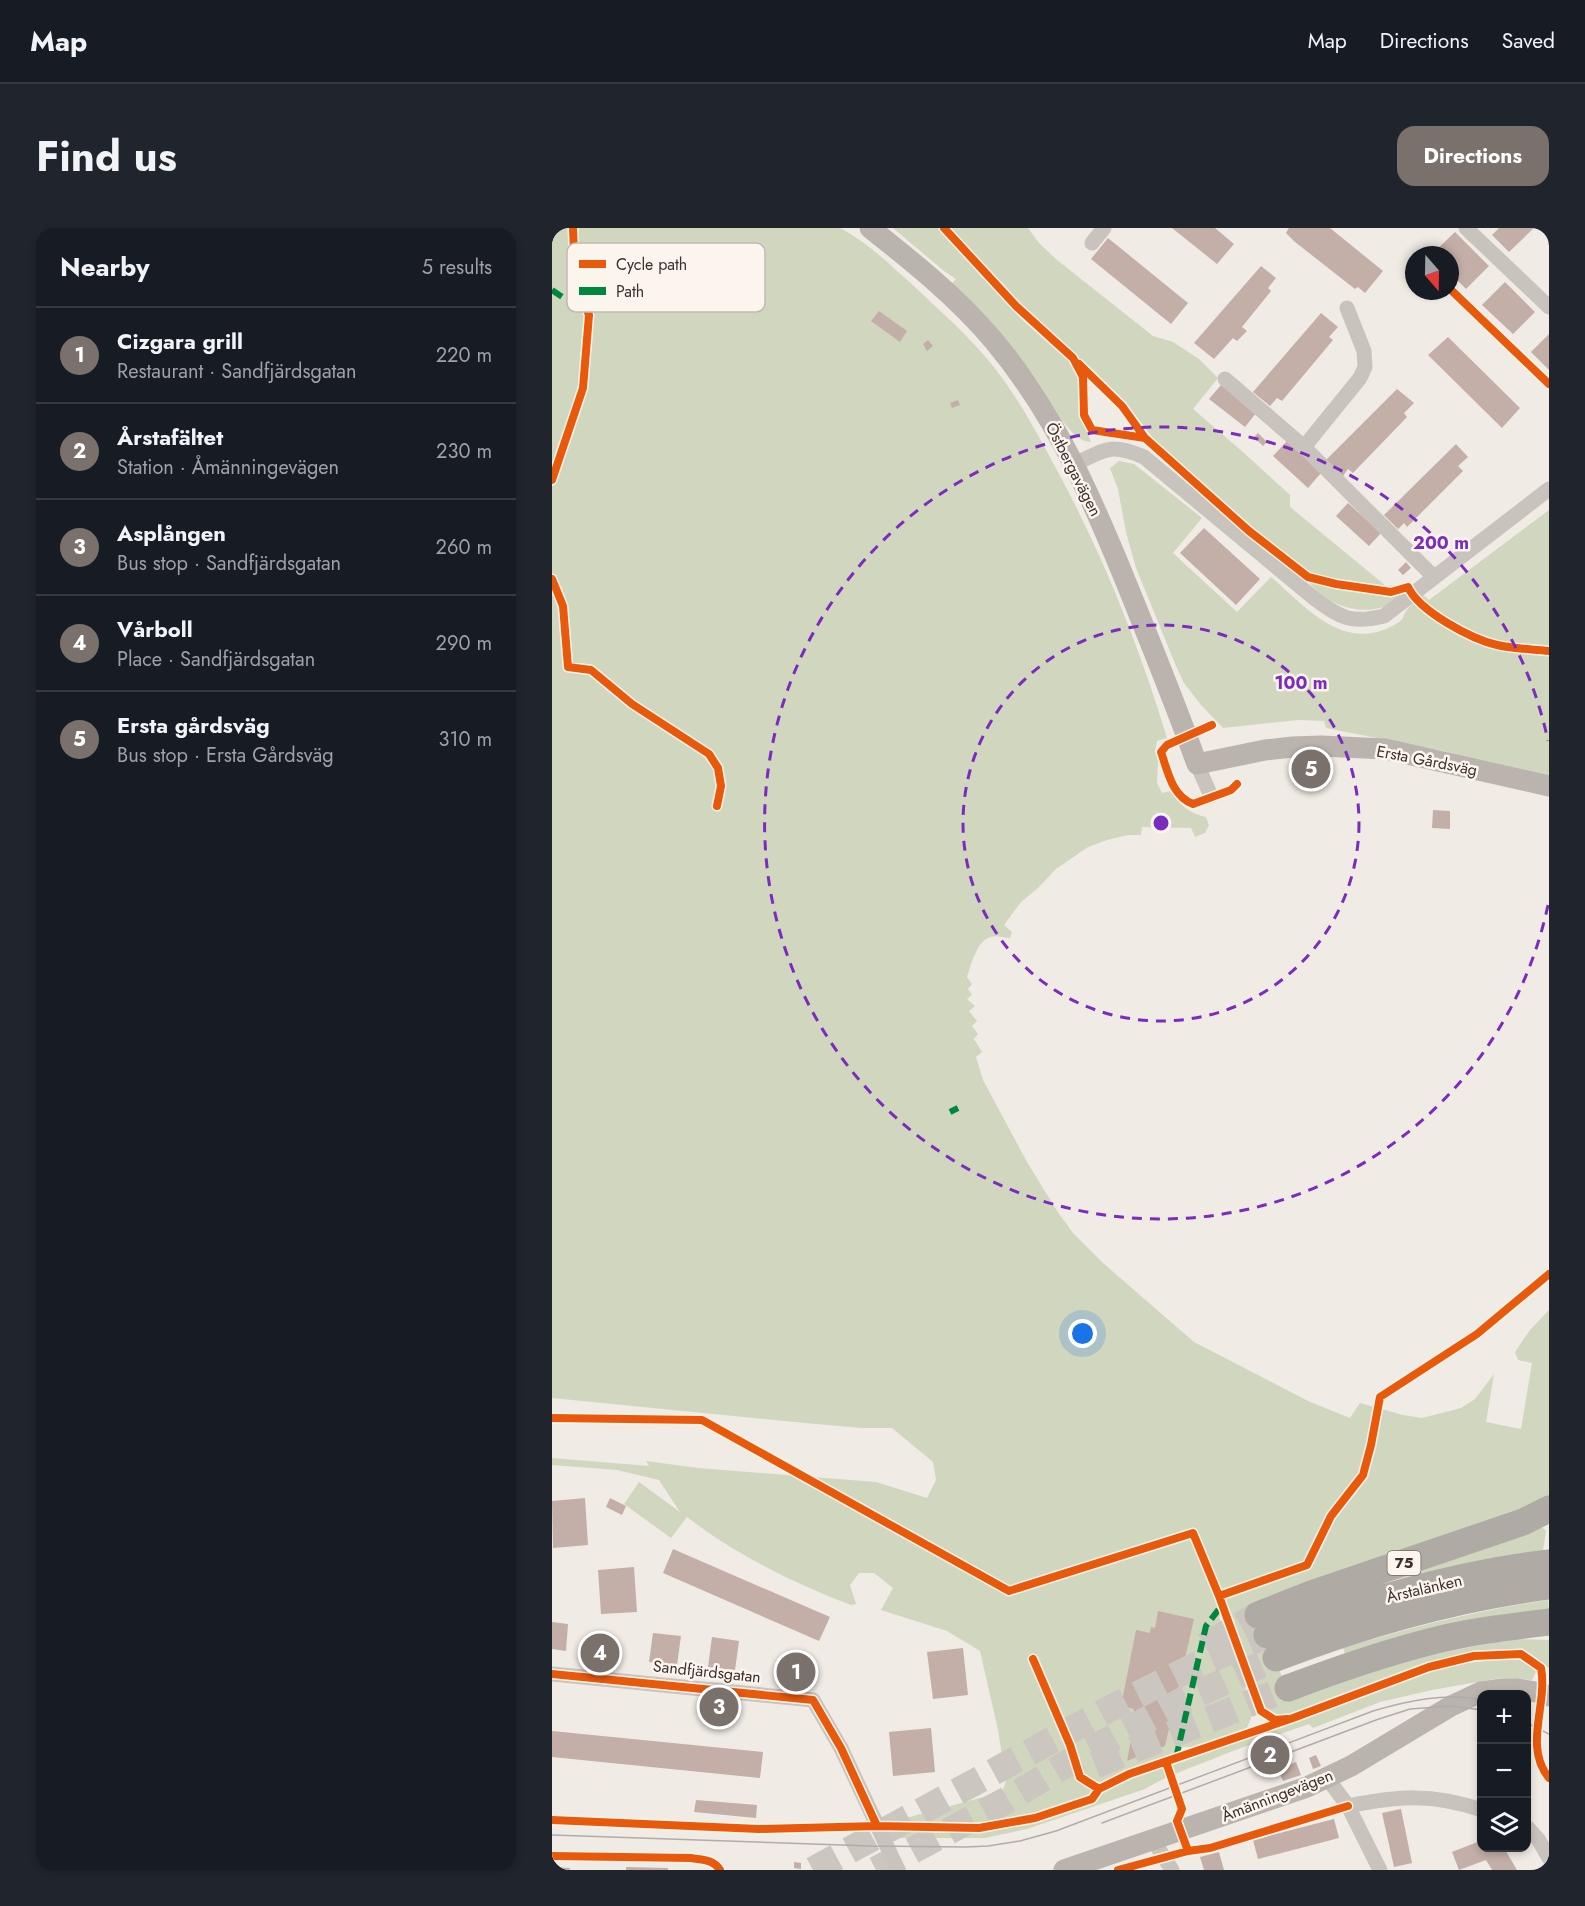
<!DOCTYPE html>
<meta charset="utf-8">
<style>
:root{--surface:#171b24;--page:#20242c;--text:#f1f3f6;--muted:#9ea1a6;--line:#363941;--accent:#7a716c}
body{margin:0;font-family:Jost,sans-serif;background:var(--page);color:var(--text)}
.controls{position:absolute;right:18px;bottom:18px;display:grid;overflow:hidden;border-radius:12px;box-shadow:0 3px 9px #0003}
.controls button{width:54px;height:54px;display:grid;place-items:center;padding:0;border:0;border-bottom:2px solid var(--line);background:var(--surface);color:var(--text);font:30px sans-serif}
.compass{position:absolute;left:853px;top:18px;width:54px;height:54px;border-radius:50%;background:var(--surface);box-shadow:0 3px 9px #0003;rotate:160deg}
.you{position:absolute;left:531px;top:1106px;width:21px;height:21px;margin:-15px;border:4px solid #fff;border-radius:50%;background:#1a73e8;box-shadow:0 0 0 9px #1a73e833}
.badge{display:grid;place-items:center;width:39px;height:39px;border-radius:50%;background:var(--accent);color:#fff;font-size:20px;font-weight:700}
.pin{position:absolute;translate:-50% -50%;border:3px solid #fff;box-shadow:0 2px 6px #0006}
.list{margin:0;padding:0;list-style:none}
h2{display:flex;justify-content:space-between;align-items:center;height:78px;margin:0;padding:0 24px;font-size:26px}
h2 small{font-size:20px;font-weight:400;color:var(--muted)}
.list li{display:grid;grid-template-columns:39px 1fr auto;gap:18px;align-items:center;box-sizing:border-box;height:96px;padding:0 24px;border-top:2px solid var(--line)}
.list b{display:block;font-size:22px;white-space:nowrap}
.list p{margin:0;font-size:20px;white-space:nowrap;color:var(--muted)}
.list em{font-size:20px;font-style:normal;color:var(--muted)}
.icon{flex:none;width:33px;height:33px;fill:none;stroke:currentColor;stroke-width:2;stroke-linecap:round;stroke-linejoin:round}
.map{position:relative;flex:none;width:997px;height:1642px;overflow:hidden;border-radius:18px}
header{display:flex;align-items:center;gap:36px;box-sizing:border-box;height:84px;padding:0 30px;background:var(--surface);border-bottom:2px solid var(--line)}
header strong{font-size:28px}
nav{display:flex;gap:33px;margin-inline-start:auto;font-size:21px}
.intro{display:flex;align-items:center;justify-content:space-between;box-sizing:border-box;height:144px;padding:0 36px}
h1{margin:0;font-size:42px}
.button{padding:15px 27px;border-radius:18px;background:var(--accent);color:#fff;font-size:21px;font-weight:700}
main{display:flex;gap:36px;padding:0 36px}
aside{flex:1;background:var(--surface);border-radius:18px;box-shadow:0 3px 9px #0003}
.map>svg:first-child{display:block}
</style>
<header>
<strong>Map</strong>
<nav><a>Map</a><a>Directions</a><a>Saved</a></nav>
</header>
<div class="intro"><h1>Find us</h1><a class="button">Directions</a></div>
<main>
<aside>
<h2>Nearby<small>5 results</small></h2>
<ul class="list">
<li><span class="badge">1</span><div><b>Cizgara grill</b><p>Restaurant · Sandfjärdsgatan</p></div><em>220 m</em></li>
<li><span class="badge">2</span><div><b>Årstafältet</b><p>Station · Åmänningevägen</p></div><em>230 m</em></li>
<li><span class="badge">3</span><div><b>Asplången</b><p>Bus stop · Sandfjärdsgatan</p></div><em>260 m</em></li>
<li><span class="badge">4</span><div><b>Vårboll</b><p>Place · Sandfjärdsgatan</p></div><em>290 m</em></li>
<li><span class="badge">5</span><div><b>Ersta gårdsväg</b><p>Bus stop · Ersta Gårdsväg</p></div><em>310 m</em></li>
</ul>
</aside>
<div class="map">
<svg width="997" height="1642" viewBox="0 0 997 1642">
<rect width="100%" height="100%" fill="#f0ebe5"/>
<path fill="#d1d6bf" d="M0,0H288C317,15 339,38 363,59C386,81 410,102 431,126C459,158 480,195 500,233C548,320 586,414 615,510L605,513L603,523L606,533L605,555L610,565L618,563C627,576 638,586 654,589L657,597L653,605L643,609L639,600L590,599L589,607H576L555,612L536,619L504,641L486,660L469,674L452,697L460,704L458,710C452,710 445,707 439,709C425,712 419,737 415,749L420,756L416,761L420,767L415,771L423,778L417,783L425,793L420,798L426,806L422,811L430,824L424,829L431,852L475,934L505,983L521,1005L551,1035L642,1114L758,1174L798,1190L808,1175L851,1187L870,1190L909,1180L923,1171L942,1146L934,1194L969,1201L980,1135L966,1132L963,1124L978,1102L997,1082V1270L987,1277L704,1378L702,1374L700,1375L740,1473L742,1472L741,1469L850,1432L962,1411L997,1412V1440C986,1434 980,1424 966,1422C929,1420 879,1435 845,1448C810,1460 776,1473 741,1486C733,1488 726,1488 718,1483C703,1474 680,1398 674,1379L667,1389L702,1483L694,1502L642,1519H627L622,1537L841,1456L890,1440L915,1435L953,1431L968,1432L980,1438L984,1444L980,1452L948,1450L880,1462L828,1474L761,1500L757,1496C725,1507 693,1518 661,1531C638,1540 614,1548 593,1561L475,1601L433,1610H346L343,1598L354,1590L450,1564L454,1553L446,1502L428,1423L395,1403L329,1382L341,1360L322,1345H307L298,1357L304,1376L299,1377C242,1355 184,1327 135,1289L119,1310L72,1276L87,1254L128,1284L107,1252L65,1242L0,1237V1230L97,1238L94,1233L146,1240L324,1254L375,1270L384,1252L381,1234L340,1200H309L253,1195L0,1170Z
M341,0H476L487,15L505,32L601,108L621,114L647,131L666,150L641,181L692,225L738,267V279L834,358L857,356C854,361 850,368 846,371C821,391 781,381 761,359C757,355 755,348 753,343L642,249L604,214L585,189L565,166L470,78L403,7L409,23L468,90L521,137L527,149V184L539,214C526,214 515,199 508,189C500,176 492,162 483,150C458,116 428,87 399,57L404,51L392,43Z
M567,233L582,236L650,290L621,325L685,384L719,349C756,381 794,428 847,394C852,391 851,387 854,383C858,377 866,372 871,367L877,372L997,282V551L942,538L891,523L774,500L772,493L746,492L671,500L649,477L632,455L624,438L584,340L574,304L566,261L558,240Z
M986,1295L994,1303L991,1323L941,1331L841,1352Z
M996,1372L997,1383L793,1426L791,1420C859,1399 926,1382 996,1372Z"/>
<path fill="#c3afa7" d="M620,0H663L682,16L665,36Z
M737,0H778L831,43L813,65L806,59L803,61L743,14L734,5Z
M947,0H982L957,24L940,7Z
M903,4L937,38L914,61L898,45V27H879Z
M556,10L636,75L619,96L539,31Z
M709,38L724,50L716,60L719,63L690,99L695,103L685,113L681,110L662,131L642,115Z
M953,54L983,84L961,106L930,77Z
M327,83L355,103L348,114L319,93Z
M769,85L786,99L777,109L781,112L730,173L725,170L718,178L701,164Z
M997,106V142L979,124Z
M896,109L968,180L950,200L876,127Z
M376,112L381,118L375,123L371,116Z
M669,157L704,185L693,199L657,171Z
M845,161L862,175L852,185L855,189L801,245L796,241L791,248L774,232Z
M406,172L408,177L400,180L398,175Z
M706,205L715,214L711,218L702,209Z
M735,213L769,245L756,260L721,228Z
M904,216L916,229L906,238L911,243L855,299L852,295L846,301L832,287Z
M796,275L829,305L817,318L784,288Z
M652,300L708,351L684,377L628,325Z
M854,334L859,340L851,347L846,342Z
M881,582L898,583V601L880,600Z
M33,1270L36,1317L1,1320L0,1273Z
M58,1270L74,1278L70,1287L54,1279Z
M121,1321L278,1389L267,1413L111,1345Z
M82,1339L85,1384L49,1386L46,1342Z
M606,1383L642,1391L613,1518L575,1533L580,1506H576L582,1481L569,1478L584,1402L598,1405L599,1399L603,1400Z
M0,1394L16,1396L14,1423L0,1421Z
M101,1405L129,1408L125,1437L97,1434Z
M160,1409L187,1413L183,1442L156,1439Z
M411,1420L416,1467L381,1471L375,1424Z
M231,1430L255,1433L253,1452L228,1449Z
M379,1500L383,1544L341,1548L337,1504Z
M0,1503L211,1524L208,1550L0,1529Z
M764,1527L769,1538L761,1541L757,1530Z
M744,1534L749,1547L731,1553L726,1541Z
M144,1572L205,1577L204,1590L142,1584Z
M849,1581L860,1635L842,1639L830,1585Z
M782,1591L787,1610L706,1631L701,1612Z
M930,1604V1620H952L965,1642H940L934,1632L907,1642L900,1624L928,1613L926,1605Z
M667,1624L672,1642H652L648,1629Z
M242,1634L249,1635V1641L242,1640Z
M0,1639L18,1640V1642H0Z
M74,1639L116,1640V1642H74Z"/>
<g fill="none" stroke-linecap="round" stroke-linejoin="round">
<path stroke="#ccc6c0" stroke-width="27" stroke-dasharray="27 14" stroke-linecap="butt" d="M653,1418L706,1387
M543,1537L736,1460
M261,1642L559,1480L643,1438L715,1407
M324,1642L453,1573L533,1525L632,1472L724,1430"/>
<path stroke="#c9c3be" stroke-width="15" d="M914,0L997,79
M540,15L552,0
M673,151L752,219L882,349
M752,219L808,150L813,139L812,123L795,80
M523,236C554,221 558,215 592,229L763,371C789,390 799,396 832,388L997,261
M645,536L659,568
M0,1446L261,1472L289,1520L346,1642
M775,1550L796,1578L828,1642
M796,1578C847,1568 879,1565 930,1582
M975,1599L986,1611L997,1630
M601,1612L620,1642"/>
<path stroke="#bab3ae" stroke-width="21" d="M318,0C361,34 406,70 442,113C508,192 546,284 584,379C605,431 626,483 645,536L713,522L741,519L769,518L833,521L997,558
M512,1642L755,1559L799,1538L899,1478L929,1464L951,1461H965L984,1464L997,1468"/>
<path stroke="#afaaa4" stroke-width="27" d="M706,1387L759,1366L971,1294L997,1281
M715,1407C807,1376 899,1346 997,1335
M724,1430C812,1396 903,1370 997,1358
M736,1460C781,1443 827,1427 873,1415C914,1404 956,1399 997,1394"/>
<path stroke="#b1aca8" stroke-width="1.5" d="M975,1495L997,1506
M550,1595L824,1492L858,1481L899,1478L930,1482
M0,1607L319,1618L414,1619L436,1618L468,1613L504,1603L821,1483C855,1473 894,1464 930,1472"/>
<path stroke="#00873e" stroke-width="6" stroke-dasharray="12 6" stroke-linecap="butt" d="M0,62L13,71L32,75
M398,884L406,880
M624,1530L654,1398L670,1377"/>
<defs>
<path id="cycleway" d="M392,0L464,78L521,130L531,149L532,187L540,202L593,210L697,303L756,349L784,356L839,364L856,359C867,383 919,411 945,417C962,421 980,421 997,423
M898,61L997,156
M527,136L570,178L593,210
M0,252L31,160L37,87L23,49L21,0
M0,351L11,378L16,439L39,442L80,476L157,526L166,540L169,558L165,578
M660,497L615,517L609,524C616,544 620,568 641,576L679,562L685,556
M0,1190L150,1192L457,1363L641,1305L667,1368L709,1483L723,1492L735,1491
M667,1368L755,1337L779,1288L811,1247L819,1217L828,1169L925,1106L997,1046
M481,1431L518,1517L528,1549L547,1561
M0,1446L261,1472L289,1520L325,1598
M614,1534L630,1581L625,1593L636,1623
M0,1592L207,1601L325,1598L427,1600L483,1590L540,1571L547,1561L577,1546L741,1490L877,1439L922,1428L969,1426L989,1440C996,1477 971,1518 997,1550
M0,1628L139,1630C150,1632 161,1631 168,1642
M566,1642L636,1623L658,1620L796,1578"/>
</defs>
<use href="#cycleway" stroke="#fbf5ee" stroke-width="11"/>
<use href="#cycleway" stroke="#e8590c" stroke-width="8"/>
</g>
<g fill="none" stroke="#7b2cbf" stroke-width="3" stroke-dasharray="10 8">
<circle cx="609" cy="595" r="198"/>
<path d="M996 677A396 396 0 1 1 996 513"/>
</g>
<g text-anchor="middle" stroke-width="5" stroke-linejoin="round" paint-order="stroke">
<rect fill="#fbf5ee" stroke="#756b66" stroke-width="1.5" x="835.5" y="1323" width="33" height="24" rx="4.5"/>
<g font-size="15" font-weight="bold" fill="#3b302b">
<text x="852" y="1340">75</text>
</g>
<g font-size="16" fill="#3b302b" stroke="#fbf5ee">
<text transform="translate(522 241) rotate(63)" y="6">Östbergavägen</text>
<text transform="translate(875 532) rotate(11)" y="6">Ersta Gårdsväg</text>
<text transform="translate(872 1360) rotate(-13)" y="6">Årstalänken</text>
<text transform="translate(155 1443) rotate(6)" y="6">Sandfjärdsgatan</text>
<text transform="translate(725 1567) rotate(-21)" y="6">Åmänningevägen</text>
</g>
</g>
<rect x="15" y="15" width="198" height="69" rx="9" fill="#fbf5ee" stroke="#c1bab4" stroke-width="1.5"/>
<rect x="27" y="32" width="27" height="8" fill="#e8590c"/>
<rect x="27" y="59" width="27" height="8" fill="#00873e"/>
<g font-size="16" fill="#3b302b">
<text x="64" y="42">Cycle path</text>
<text x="64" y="69">Path</text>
</g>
<circle cx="609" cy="595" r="9" fill="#7b2cbf" stroke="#fbf5ee" stroke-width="3"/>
<g font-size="18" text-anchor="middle" font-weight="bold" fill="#7b2cbf" stroke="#fbf5ee" stroke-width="5" stroke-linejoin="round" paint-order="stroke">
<text x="889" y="321">200 m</text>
<text x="749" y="461">100 m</text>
</g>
</svg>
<div class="controls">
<button>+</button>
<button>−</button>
<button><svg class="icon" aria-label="layers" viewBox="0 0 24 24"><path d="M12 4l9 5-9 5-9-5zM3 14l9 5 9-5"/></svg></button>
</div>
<svg class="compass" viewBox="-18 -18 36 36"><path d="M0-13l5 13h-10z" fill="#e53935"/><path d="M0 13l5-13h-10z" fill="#9ea1a6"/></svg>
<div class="you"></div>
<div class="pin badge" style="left:244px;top:1444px">1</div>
<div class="pin badge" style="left:718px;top:1527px">2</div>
<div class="pin badge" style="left:167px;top:1479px">3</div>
<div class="pin badge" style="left:48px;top:1425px">4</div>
<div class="pin badge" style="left:759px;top:541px">5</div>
</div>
</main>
